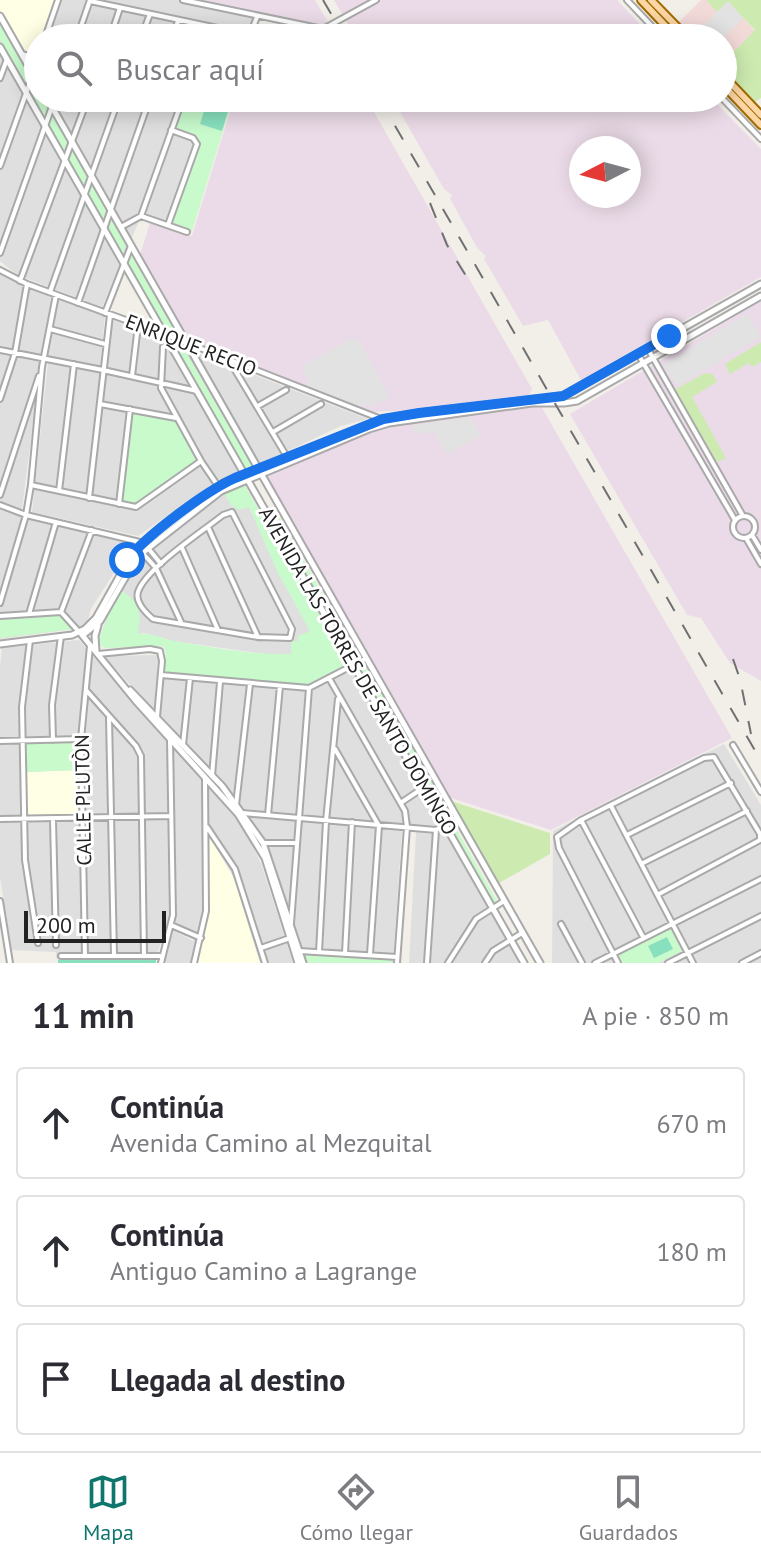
<!DOCTYPE html>
<html lang="es">
<meta charset="utf-8">
<style>
:root{--surface:#fff;--page:#f2f2f3;--text:#2b2b33;--muted:#7c7c81;--line:#e1e1e2;--accent:#0f766e}
body{margin:0;font-family:"PT Sans",sans-serif;background:var(--page);color:var(--text)}
.compass{position:absolute;left:569px;top:136px;width:72px;height:72px;border-radius:50%;background:var(--surface);box-shadow:0 4px 20px #0003;rotate:264deg}
.scale{position:absolute;left:24px;bottom:20px;width:142px;box-sizing:border-box;padding-left:8px;border:4px solid #222;border-top:0;font-size:22px;line-height:28px;white-space:nowrap;color:#222;-webkit-text-stroke:6px #fff;paint-order:stroke}
.stop{position:absolute;width:24px;height:24px;margin:-18px;border:6px solid #1a73e8;border-radius:50%;background:#fff}
.stop.end{background:#1a73e8;border-color:#fff;box-shadow:0 2px 8px #0008}
.list{margin:0;padding:0;list-style:none}
h2{display:flex;justify-content:space-between;align-items:center;height:104px;margin:0;padding:0 32px;font-size:34px}
h2 small{font-size:26px;font-weight:400;color:var(--muted)}
.list li{display:grid;grid-template-columns:52px 1fr auto;gap:24px;align-items:center;box-sizing:border-box;height:112px;margin:0 16px 16px;padding:0 16px;border:2px solid var(--line);border-radius:8px}
.list b{display:block;font-size:30px;white-space:nowrap}
.list p{margin:0;font-size:26px;white-space:nowrap;color:var(--muted)}
.list em{font-size:26px;font-style:normal;color:var(--muted)}
.icon{flex:none;width:44px;height:44px;fill:none;stroke:currentColor;stroke-width:2;stroke-linecap:round;stroke-linejoin:round}
.map{position:relative;flex:none;width:761px;height:963px;overflow:hidden}
.search{position:absolute;background:var(--surface);box-shadow:0 4px 20px #0003;left:24px;right:24px;top:24px;height:88px;display:flex;align-items:center;gap:20px;box-sizing:border-box;padding:0 28px;border-radius:44px;color:var(--muted);font-size:30px}
.sheet{height:488px;background:var(--surface)}
nav{display:flex;justify-content:space-around;align-items:center;box-sizing:border-box;height:112px;border-top:2px solid var(--line);background:var(--surface);font-size:22px;color:var(--muted)}
nav a{display:grid;justify-items:center;gap:4px}
nav .on{color:var(--accent)}
.map>svg:first-child{display:block}
</style>
<div class="map">
<svg width="761" height="963" viewBox="0 0 761 963">
<rect width="100%" height="100%" fill="#f2efe9"/>
<path fill="#e0dfdf" d="M0,0H313L336,37L257,19L250,38H38V98H231L188,236L140,219L102,307L17,275L0,261Z
M0,273L30,288L105,315L100,367L45,356L40,369L21,517L133,543L91,609L86,627L0,639Z
M111,319L368,419L341,426L262,463L220,479L138,536L32,512L48,362L106,374Z
M245,486L340,653L272,655L173,641L145,633L99,639L108,614L137,557L216,496Z
M79,640L241,824L261,863L293,963H163L162,954L173,930L193,941L196,931L169,923L156,956L56,958V952L12,950L0,877V667L2,648Z
M158,655L157,677L310,690L352,670L440,822L433,827L400,825L242,809L104,656Z
M724,744L761,805V963H552L553,831Z
M248,816L402,830L393,963H305L270,850Z
M443,827L519,963H409L416,832L430,834Z"/>
<path fill="#f2dad9" d="M701,0H706L717,12L728,1L755,31L728,58L736,71V82L723,69V38H693L678,23Z"/>
<path fill="#ebdbe8" fill-rule="evenodd" d="M199,0H315L328,22L313,24Z
M334,0H617L653,38H356Z
M234,98H366L532,389L529,395L394,411L370,412L187,340L140,255L150,223L192,236Z
M392,98H711L761,149V277L581,380L548,320L523,326L484,259L486,256L478,249L450,199L452,195L444,189ZM581,148H629V196H581Z
M761,301V681L730,663L701,618L687,615L570,414Z
M541,406L732,738L551,830L451,798L266,477L355,438L396,425Z"/>
<path fill="#ffffe5" d="M0,0H54L41,38H38L35,54H24L0,12Z
M77,770L78,814L26,815V772Z
M208,834L234,878L260,963H196L207,909Z"/>
<path fill="#cdebb0" d="M706,0H761V98L755,102L736,82V71L728,58L755,30L728,2L717,12Z
M761,342V362L752,367L749,363L730,374L725,364Z
M705,373L713,374L717,382L692,397L726,458L717,462L674,390Z
M451,801L550,833V854L499,883Z"/>
<path fill="#c8facc" d="M0,19L31,74L27,85L0,39Z
M33,80L38,89V98H43L49,107L44,120L29,94Z
M186,98H233L192,231L173,222L200,144L196,136L175,127Z
M52,114L68,141L63,154L47,126Z
M72,149L87,175L83,187L67,162Z
M90,180L106,209L103,223L86,193Z
M110,216L126,244L122,257L106,228Z
M130,250L180,338L165,331L125,263Z
M175,344L183,347L253,468L243,471Z
M133,412L174,420L196,457L195,462L133,506L122,503L121,500L130,414Z
M245,486L347,664L306,685L164,672L166,652L163,646L106,648L101,646L99,639L119,589C140,602 142,611 138,634C151,632 163,639 175,641C213,648 253,655 291,654V641H298V636L310,631L278,573L249,507L239,510L231,505L224,493Z
M274,508L358,657L354,659L270,511Z
M57,613L74,629L0,638V619Z
M364,666L450,813L443,817L359,669Z
M76,742L77,770L26,772V744Z
M454,825L497,901L493,903L450,827Z
M670,928L682,951L658,963H621L617,954Z
M303,955L390,960L393,963H304Z"/>
<path fill="#88e0be" d="M208,98H232L222,131L200,124Z
M667,937L673,949L654,958L648,946Z
M156,959V963H58V960Z"/>
<path fill="#e2e2e2" d="M728,1L743,18L723,38H706L699,30Z
M258,26L298,36V38H257Z
M747,314L761,337L677,386L663,365Z
M352,338L354,341L358,339L390,397L371,407L369,403L362,407L306,385L308,379L301,367Z
M471,417L481,436L447,454L434,432L414,434L413,425Z"/>
<g fill="none" stroke-linecap="round" stroke-linejoin="round">
<defs>
<path id="minor" d="M183,0L323,29L376,0
M627,0L663,38
M90,1L246,34L251,32L257,17
M45,38L58,0
M77,38L90,0
M110,38L120,8
M141,38L150,14
M172,38L178,21
M204,38L208,27
M0,78L7,59
M722,98L761,139
M0,166L38,60
M141,216L187,232
M168,225L197,144L193,138L171,130
M121,227L141,216L183,98
M0,253L55,98
M0,270L27,284L164,334L381,419
M20,281L88,98
M50,292L119,98
M78,303L150,98
M105,313L131,246
M50,329L105,344
M163,347L161,388L201,461L220,489
M648,349L743,516
M0,350L103,370L197,391
M638,354L735,520
M229,360L287,457
M42,367L56,295
M132,376L138,325
M0,399L15,353L27,284
M100,404L176,418
M258,406L286,390
M273,432L321,404
M31,485L136,507L201,461
M59,491L74,364
M0,495L39,376
M89,498L110,315
M119,504L130,409
M0,505L26,515L144,543L161,564
M232,512L292,629L290,638L258,637L153,619C146,613 135,602 138,592C145,569 203,531 223,515Z
M733 527a11 11 0 1 1 22 0a11 11 0 1 1-22 0Z
M208,527L258,637
M752,535L761,550
M746,538L761,564
M136,541L138,548L156,568L181,622
M182,548L218,630
M0,603L26,515L31,485L42,367
M61,612L92,530
M29,614L56,522
M0,616L61,612L80,633
M30,640L22,707L25,860L38,943
M98,654L150,649L160,651L162,661L157,717
M161,675L309,688L365,659
M329,678L405,811L407,827L397,963
M86,690L136,746L141,756L144,955
M109,718L114,955
M53,740L52,705L61,636
M0,741L81,739
M183,745L190,678
M733,745L761,792
M335,749L379,826L370,954
M212,776L220,682
M402,802L423,788
M236,805L250,684
M611,806L693,963
M243,813L436,830
M268,815L280,686
M0,819L171,816
M53,820L56,945
M581,820L643,937
M207,827L235,869L265,963
M436,830L457,817
M627,835L731,783
M263,843H296
M643,863L747,811
M0,901L10,963
M291,923L309,688
M561,924L582,963
M171,925L201,938
M261,948L290,938
M299,951L397,957
M319,952L326,821L338,699
M345,953L352,822
M61,956H161
M85,956L81,739L90,646
M161,963L173,915L170,740
M194,963L206,911L205,779
M427,963L436,830
M448,963L476,919L504,901
M485,963L493,951L522,933
M595,963L761,879
M618,963L559,848L557,837L581,820L704,758L714,757L760,834V840L659,894
M668,963L761,916
M742,963L761,953"/>
<path id="tertiary" d="M0,16L38,83
M0,47L524,963
M24,55L30,57L38,55
M47,98L540,963
M82,635L135,700L238,814L265,858L298,963
M83,635L100,621L137,557L221,491L369,429L389,423L532,403H564L577,401L761,296
M0,644L72,635L85,629L96,618L132,554L223,483L383,419L419,413L563,396L761,284
M96,651L95,636L98,625
M130,690L222,786L263,843L303,963"/>
<path id="primary" d="M641,0L677,38
M651,0L688,38
M723,75L761,115
M723,85L761,125"/>
</defs>
<use href="#minor" stroke="#a9a9a9" stroke-width="8"/>
<use href="#tertiary" stroke="#a9a9a9" stroke-width="9"/>
<use href="#primary" stroke="#a06b00" stroke-width="10"/>
<use href="#minor" stroke="#fff" stroke-width="4"/>
<use href="#tertiary" stroke="#fff" stroke-width="5"/>
<use href="#primary" stroke="#fcd6a4" stroke-width="6"/>
<path stroke="#707070" stroke-width="2" stroke-dasharray="16 16" stroke-linecap="butt" d="M323,0L345,38
M379,98L761,761
M430,203L447,245L471,284
M733,659L740,679L751,734"/>
</g>
<g fill="none" stroke-linecap="round" stroke-linejoin="round">
<path stroke="#1a73e8" stroke-width="10" d="M127,560C147,535 206,491 235,478L383,419L419,413L563,396L669,336"/>
</g>
<g text-anchor="middle" stroke-width="6" stroke-linejoin="round" paint-order="stroke">
<g font-size="20" fill="#222" stroke="#fff">
<text transform="translate(191 345) rotate(21)" y="7">ENRIQUE RECIO</text>
<text transform="translate(358 671) rotate(60)" y="7">AVENIDA LAS TORRES DE SANTO DOMINGO</text>
<text transform="translate(83 800) rotate(-91)" y="7">CALLE PLUTÒN</text>
</g>
</g>
</svg>
<svg class="compass" viewBox="-18 -18 36 36"><path d="M0-13l5 13h-10z" fill="#e53935"/><path d="M0 13l5-13h-10z" fill="#7c7c81"/></svg>
<div class="scale">200 m</div>
<div class="stop" style="left:127px;top:560px"></div>
<div class="stop end" style="left:669px;top:336px"></div>
<div class="search"><svg class="icon" aria-label="search" viewBox="0 0 24 24"><circle cx="10" cy="10" r="6"/><path d="M15 15l6 6"/></svg>Buscar aquí</div>
</div>
<section class="sheet">
<h2>11 min<small>A pie · 850 m</small></h2>
<ul class="list">
<li><svg class="icon" aria-label="ahead" viewBox="0 0 24 24"><path d="M12 20V5M6 11l6-6 6 6"/></svg><div><b>Continúa</b><p>Avenida Camino al Mezquital</p></div><em>670 m</em></li>
<li><svg class="icon" aria-label="ahead" viewBox="0 0 24 24"><path d="M12 20V5M6 11l6-6 6 6"/></svg><div><b>Continúa</b><p>Antiguo Camino a Lagrange</p></div><em>180 m</em></li>
<li><svg class="icon" aria-label="arrive" viewBox="0 0 24 24"><path d="M6 21V4h12l-3 4 3 4H6"/></svg><div><b>Llegada al destino</b></div></li>
</ul>
</section>
<nav>
<a class="on"><svg class="icon" aria-label="map" viewBox="0 0 24 24"><path d="M3 6l6-2 6 2 6-2v14l-6 2-6-2-6 2zM9 4v14M15 6v14"/></svg>Mapa</a>
<a><svg class="icon" aria-label="directions" viewBox="0 0 24 24"><path d="M12 3l9 9-9 9-9-9zM9 14v-3h6M13 9l2 2-2 2"/></svg>Cómo llegar</a>
<a><svg class="icon" aria-label="saved" viewBox="0 0 24 24"><path d="M7 4h10v16l-5-4-5 4z"/></svg>Guardados</a>
</nav>
